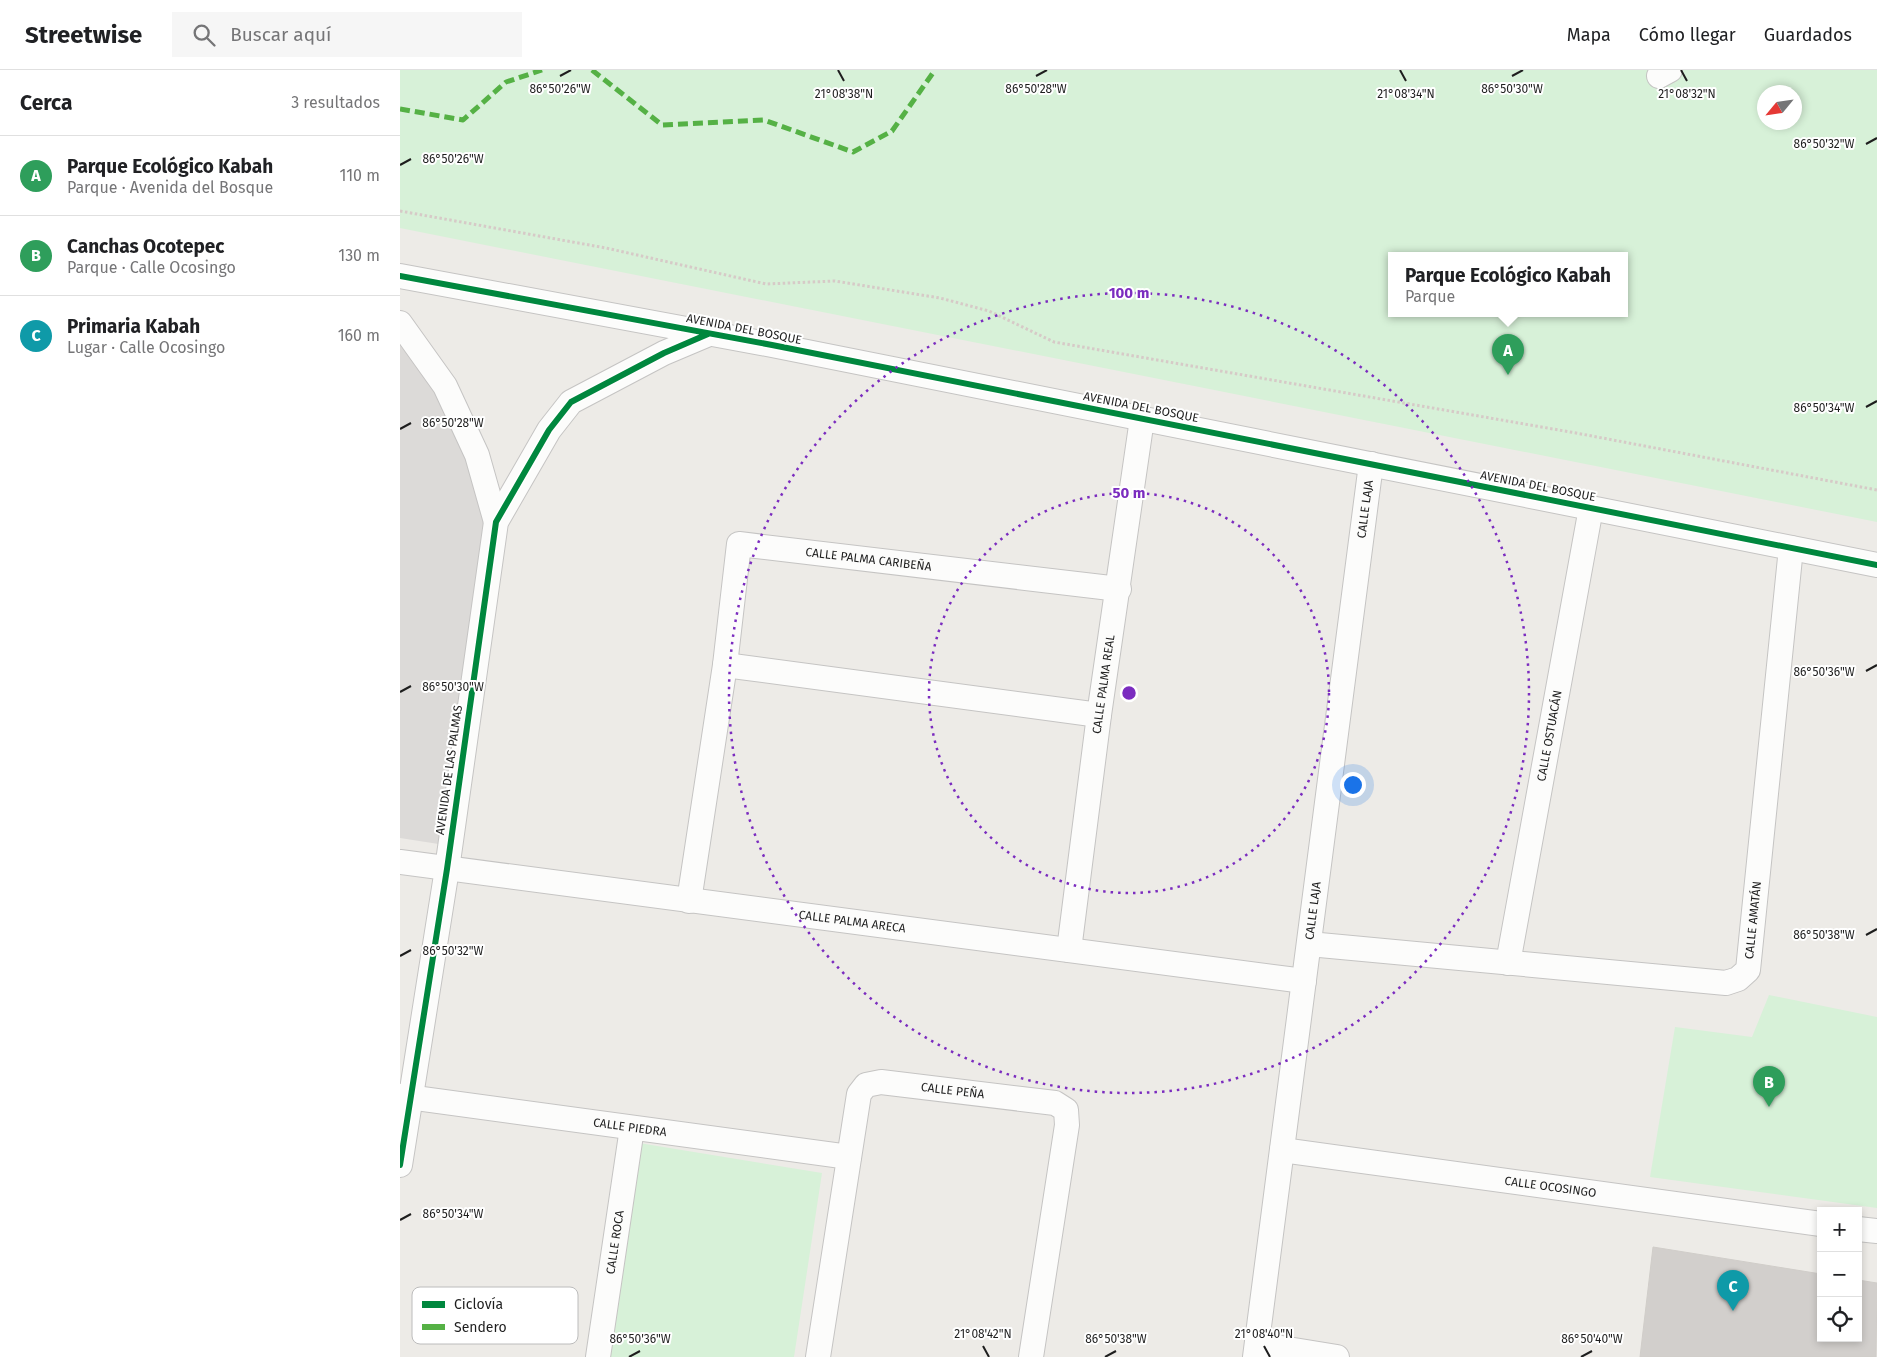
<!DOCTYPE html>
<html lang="es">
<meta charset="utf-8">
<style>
:root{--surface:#fff;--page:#f6f6f6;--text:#202124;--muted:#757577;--line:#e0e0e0;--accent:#1a73e8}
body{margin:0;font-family:"Fira Sans",sans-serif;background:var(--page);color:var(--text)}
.controls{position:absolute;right:15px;bottom:15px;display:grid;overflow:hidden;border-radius:0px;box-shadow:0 2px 8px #0003}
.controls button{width:45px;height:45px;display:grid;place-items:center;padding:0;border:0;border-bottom:1px solid var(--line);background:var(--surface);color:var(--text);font:25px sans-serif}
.compass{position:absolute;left:1357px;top:15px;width:45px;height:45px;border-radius:50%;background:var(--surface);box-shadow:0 2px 8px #0003;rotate:241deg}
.you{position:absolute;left:952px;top:714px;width:18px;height:18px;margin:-12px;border:4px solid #fff;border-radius:50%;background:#1a73e8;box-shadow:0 0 0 8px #1a73e833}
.badge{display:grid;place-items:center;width:32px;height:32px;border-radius:50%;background:var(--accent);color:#fff;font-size:16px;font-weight:700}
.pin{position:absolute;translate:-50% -41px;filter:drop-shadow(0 1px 2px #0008)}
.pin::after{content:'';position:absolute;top:26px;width:18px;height:15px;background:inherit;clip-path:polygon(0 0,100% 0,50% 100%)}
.popup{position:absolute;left:988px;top:182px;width:240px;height:65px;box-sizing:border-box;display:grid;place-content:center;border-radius:0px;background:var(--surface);filter:drop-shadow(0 1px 4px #0005);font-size:16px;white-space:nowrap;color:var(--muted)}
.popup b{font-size:19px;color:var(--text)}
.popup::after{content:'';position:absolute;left:50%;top:100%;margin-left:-10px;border:10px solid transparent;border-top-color:var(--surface)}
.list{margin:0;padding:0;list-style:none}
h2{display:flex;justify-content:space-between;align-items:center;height:65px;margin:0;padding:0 20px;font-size:21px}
h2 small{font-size:16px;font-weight:400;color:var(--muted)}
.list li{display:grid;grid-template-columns:32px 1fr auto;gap:15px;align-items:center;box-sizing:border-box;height:80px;padding:0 20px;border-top:1px solid var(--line)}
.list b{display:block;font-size:19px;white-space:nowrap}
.list p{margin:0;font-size:16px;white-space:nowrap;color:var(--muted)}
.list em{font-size:16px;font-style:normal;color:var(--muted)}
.icon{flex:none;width:28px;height:28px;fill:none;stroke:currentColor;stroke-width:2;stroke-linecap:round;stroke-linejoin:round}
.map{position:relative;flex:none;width:1477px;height:1287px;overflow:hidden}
header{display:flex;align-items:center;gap:30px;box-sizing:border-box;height:70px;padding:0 25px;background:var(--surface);border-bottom:1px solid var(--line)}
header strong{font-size:24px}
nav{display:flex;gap:28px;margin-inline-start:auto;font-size:18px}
.search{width:350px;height:45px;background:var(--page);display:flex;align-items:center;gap:12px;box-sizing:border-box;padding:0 18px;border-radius:0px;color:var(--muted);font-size:19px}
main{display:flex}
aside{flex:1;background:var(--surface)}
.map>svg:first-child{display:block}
</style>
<header>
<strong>Streetwise</strong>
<div class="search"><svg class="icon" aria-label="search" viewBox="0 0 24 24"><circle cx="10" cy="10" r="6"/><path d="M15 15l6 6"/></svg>Buscar aquí</div>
<nav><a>Mapa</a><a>Cómo llegar</a><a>Guardados</a></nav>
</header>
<main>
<aside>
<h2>Cerca<small>3 resultados</small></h2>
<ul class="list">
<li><span class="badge" style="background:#2e9e5b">A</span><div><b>Parque Ecológico Kabah</b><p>Parque · Avenida del Bosque</p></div><em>110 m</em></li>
<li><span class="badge" style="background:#2e9e5b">B</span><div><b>Canchas Ocotepec</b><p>Parque · Calle Ocosingo</p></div><em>130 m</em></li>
<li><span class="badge" style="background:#0f9aa8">C</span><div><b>Primaria Kabah</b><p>Lugar · Calle Ocosingo</p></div><em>160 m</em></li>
</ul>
</aside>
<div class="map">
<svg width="1477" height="1287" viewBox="0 0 1477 1287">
<rect width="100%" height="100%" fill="#edebe7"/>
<path fill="#dcdad8" d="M0,268L27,301L81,407L86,465L45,775L0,768Z"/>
<path fill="#d7f1d8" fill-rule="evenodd" d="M0,0H1477V452L0,158ZM1364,22H1394V52H1364ZM992,186H1224V244H992Z
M1369,925L1477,947V1138L1250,1107L1275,957L1352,967Z
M239,1073L422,1103L394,1287H206Z"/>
<path fill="#d2cfcc" stroke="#d0cdc9" d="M1253,1177L1421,1204V1268H1458V1210L1477,1213L1476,1287H1240Z"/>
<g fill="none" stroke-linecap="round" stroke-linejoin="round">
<defs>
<g id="street">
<path d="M1259,6L1270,0"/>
<path d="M0,206L372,275L1477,495"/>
<path d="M0,253L45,316L77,385L96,452"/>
<path d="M325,595L699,645"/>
<path id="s1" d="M0,792L904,911"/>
<path id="s2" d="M289,831L325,595L339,474L719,519"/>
<path id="s3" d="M909,874L1326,913L1338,909L1348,900L1391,478"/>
<path id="s4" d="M669,880L699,645L742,349"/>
<path id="s5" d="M1108,893L1191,438"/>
<path id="s6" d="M0,1026L449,1087"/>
<path id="s7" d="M882,1080L1421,1154"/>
<path d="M0,1095L47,799L96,452L149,360L171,332L264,283L309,264"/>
<path d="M1458,1159L1477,1161"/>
<path d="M857,1274L937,1287"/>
<path id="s8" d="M198,1287L232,1058"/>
<path id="s9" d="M418,1287L459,1024L466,1015L481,1012L655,1033L666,1040L667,1055L631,1287"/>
<path id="s10" d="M855,1287L971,394"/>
</g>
</defs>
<use href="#street" stroke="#c5c4c3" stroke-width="26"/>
<path stroke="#d6cac7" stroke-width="3" stroke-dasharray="2.5 2.5" stroke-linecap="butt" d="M0,141L206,178L366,214L435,211L540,228L589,241L654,272L1176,363L1477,420"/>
<use href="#street" stroke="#fcfcfb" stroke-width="24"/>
<path stroke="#55b145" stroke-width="5" stroke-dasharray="10 5" stroke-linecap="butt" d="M192,0L262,55L364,50L453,82L492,61L535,0
M0,39L63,50L106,12L142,0"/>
<defs>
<path id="cycleway" d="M0,206L372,275L1477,495
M0,1095L47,799L96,452L149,360L171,332L264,283L308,264"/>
</defs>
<use href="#cycleway" stroke="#fff" stroke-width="9"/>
<use href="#cycleway" stroke="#00873e" stroke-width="6"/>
</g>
<path fill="none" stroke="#1e1e1e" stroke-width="2" d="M438,0L444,11M1000,0L1006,11M1281,0L1287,11M160,6L171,0M636,6L647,0M1112,6L1123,0M1466,74L1477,68M0,95L11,89M1466,337L1477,331M0,359L11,353M1466,601L1477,595M0,622L11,616M1466,865L1477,859M0,886L11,880M0,1150L11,1144M583,1276L589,1287M864,1276L870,1287M229,1287L240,1281M705,1287L716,1281M1181,1287L1192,1281"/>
<g fill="none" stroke="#7b2cbf" stroke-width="2.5" stroke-dasharray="2.5 5">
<circle cx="729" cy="623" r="200"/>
<circle cx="729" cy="623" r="400"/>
</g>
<g text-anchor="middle" stroke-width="4" stroke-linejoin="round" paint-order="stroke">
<g font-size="12" fill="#1e1e1e" stroke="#fff">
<text transform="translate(344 259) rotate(11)" y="4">AVENIDA DEL BOSQUE</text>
<text transform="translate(741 337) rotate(11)" y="4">AVENIDA DEL BOSQUE</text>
<text transform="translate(1138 416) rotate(11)" y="4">AVENIDA DEL BOSQUE</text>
<text dy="4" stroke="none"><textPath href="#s10" startOffset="855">CALLE LAJA</textPath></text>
<text dy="4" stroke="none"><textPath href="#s2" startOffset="491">CALLE PALMA CARIBEÑA</textPath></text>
<text dy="4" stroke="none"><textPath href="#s4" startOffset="268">CALLE PALMA REAL</textPath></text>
<text dy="4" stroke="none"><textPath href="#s5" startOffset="231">CALLE OSTUACÁN</textPath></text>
<text transform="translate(49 700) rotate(-82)" y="4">AVENIDA DE LAS PALMAS</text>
<text dy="4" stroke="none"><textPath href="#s10" startOffset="450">CALLE LAJA</textPath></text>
<text dy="4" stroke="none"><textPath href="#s3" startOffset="495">CALLE AMATÁN</textPath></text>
<text dy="4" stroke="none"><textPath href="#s1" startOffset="456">CALLE PALMA ARECA</textPath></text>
<text dy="4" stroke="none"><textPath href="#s9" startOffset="365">CALLE PEÑA</textPath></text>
<text dy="4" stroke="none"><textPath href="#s6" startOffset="232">CALLE PIEDRA</textPath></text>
<text dy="4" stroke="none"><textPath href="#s7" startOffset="271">CALLE OCOSINGO</textPath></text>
<text dy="4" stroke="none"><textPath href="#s8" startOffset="116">CALLE ROCA</textPath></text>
</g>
</g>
<rect x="12" y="1217" width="166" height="57" rx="8" fill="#fff" stroke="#bcbcbc" stroke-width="1"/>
<rect x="22" y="1231" width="23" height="7" fill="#00873e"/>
<rect x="22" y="1254" width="23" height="6" fill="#55b145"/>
<g font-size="14" fill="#1e1e1e">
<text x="54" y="1239">Ciclovía</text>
<text x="54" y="1262">Sendero</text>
</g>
<g font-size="12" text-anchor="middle" fill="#1e1e1e" stroke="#fff" stroke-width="4" stroke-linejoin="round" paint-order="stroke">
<text x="160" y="23">86°50'26"W</text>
<text x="636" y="23">86°50'28"W</text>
<text x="1112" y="23">86°50'30"W</text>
<text x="444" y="28">21°08'38"N</text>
<text x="1006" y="28">21°08'34"N</text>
<text x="1287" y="28">21°08'32"N</text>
<text x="1424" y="78">86°50'32"W</text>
<text x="53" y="93">86°50'26"W</text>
<text x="1424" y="342">86°50'34"W</text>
<text x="53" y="357">86°50'28"W</text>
<text x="1424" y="606">86°50'36"W</text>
<text x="53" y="621">86°50'30"W</text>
<text x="1424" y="869">86°50'38"W</text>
<text x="53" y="885">86°50'32"W</text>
<text x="53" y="1148">86°50'34"W</text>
<text x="583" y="1268">21°08'42"N</text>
<text x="864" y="1268">21°08'40"N</text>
<text x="240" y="1273">86°50'36"W</text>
<text x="716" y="1273">86°50'38"W</text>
<text x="1192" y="1273">86°50'40"W</text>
</g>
<circle cx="729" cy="623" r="8" fill="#7b2cbf" stroke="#fff" stroke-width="2.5"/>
<g font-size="15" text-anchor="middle" font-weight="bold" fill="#7b2cbf" stroke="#fff" stroke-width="4" stroke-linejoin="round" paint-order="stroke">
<text x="729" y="228">100 m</text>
<text x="729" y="428">50 m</text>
</g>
</svg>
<div class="controls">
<button>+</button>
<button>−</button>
<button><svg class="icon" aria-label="locate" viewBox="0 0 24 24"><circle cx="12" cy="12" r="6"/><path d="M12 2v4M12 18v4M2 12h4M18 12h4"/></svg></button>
</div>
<svg class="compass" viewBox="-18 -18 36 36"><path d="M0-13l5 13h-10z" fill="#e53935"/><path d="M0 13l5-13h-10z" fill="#757577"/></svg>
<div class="you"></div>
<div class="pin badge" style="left:1108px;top:305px;background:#2e9e5b">A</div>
<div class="popup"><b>Parque Ecológico Kabah</b>Parque</div>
<div class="pin badge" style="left:1369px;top:1037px;background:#2e9e5b">B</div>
<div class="pin badge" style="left:1333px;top:1241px;background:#0f9aa8">C</div>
</div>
</main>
